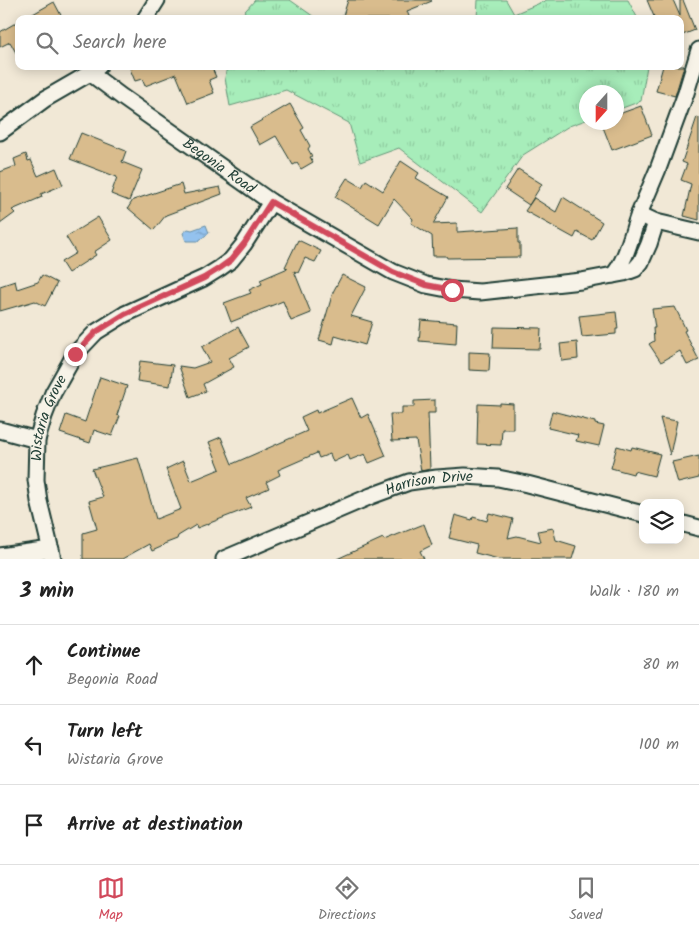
<!DOCTYPE html>
<meta charset="utf-8">
<style>
:root{--surface:#fff;--page:#f6f6f6;--text:#222;--muted:#767676;--line:#e0e0e0;--accent:#d1495b}
body{margin:0;font-family:Kalam,sans-serif;background:var(--page);color:var(--text)}
.controls{position:absolute;right:15px;bottom:15px;display:grid;overflow:hidden;border-radius:10px;box-shadow:0 2px 12px #0003}
.controls button{width:45px;height:45px;display:grid;place-items:center;padding:0;border:0;border-bottom:1px solid var(--line);background:var(--surface);color:var(--text);font:25px sans-serif}
.compass{position:absolute;left:579px;top:85px;width:45px;height:45px;border-radius:50%;background:var(--surface);box-shadow:0 2px 12px #0003;rotate:201deg}
.stop{position:absolute;width:15px;height:15px;margin:-11px;border:4px solid #d1495b;border-radius:50%;background:#fff}
.stop.end{background:#d1495b;border-color:#fff;box-shadow:0 1px 5px #0008}
.list{margin:0;padding:0;list-style:none}
h2{display:flex;justify-content:space-between;align-items:center;height:65px;margin:0;padding:0 20px;font-size:21px}
h2 small{font-size:16px;font-weight:400;color:var(--muted)}
.list li{display:grid;grid-template-columns:32px 1fr auto;gap:15px;align-items:center;box-sizing:border-box;height:80px;padding:0 20px;border-top:1px solid var(--line)}
.list b{display:block;font-size:19px;white-space:nowrap}
.list p{margin:0;font-size:16px;white-space:nowrap;color:var(--muted)}
.list em{font-size:16px;font-style:normal;color:var(--muted)}
.icon{flex:none;width:28px;height:28px;fill:none;stroke:currentColor;stroke-width:2;stroke-linecap:round;stroke-linejoin:round}
.map{position:relative;flex:none;width:699px;height:559px;overflow:hidden}
.search{position:absolute;background:var(--surface);box-shadow:0 2px 12px #0003;left:15px;right:15px;top:15px;height:55px;display:flex;align-items:center;gap:12px;box-sizing:border-box;padding:0 18px;border-radius:10px;color:var(--muted);font-size:19px}
.sheet{height:305px;background:var(--surface)}
nav{display:flex;justify-content:space-around;align-items:center;box-sizing:border-box;height:70px;border-top:1px solid var(--line);background:var(--surface);font-size:14px;color:var(--muted)}
nav a{display:grid;justify-items:center;gap:2px}
nav .on{color:var(--accent)}
.map>svg:first-child{display:block}
</style>
<div class="map">
<svg width="699" height="559" viewBox="0 0 699 559">
<defs>
<pattern id="park-tufts" width="24" height="20" patternUnits="userSpaceOnUse" patternTransform="scale(1.25)"><rect width="24" height="20" fill="#a7edba"/><path d="M3 7l-1-3M5 7V3M7 7l1-3M15 17l-1-3M17 17v-4M19 17l1-3" fill="none" stroke="#8fcca0"/></pattern>
<pattern id="water-ripples" width="26" height="14" patternUnits="userSpaceOnUse" patternTransform="scale(1.25)"><rect width="26" height="14" fill="#94c2ee"/><path d="M2 4q2-2 4 0t4 0M15 11q2-2 4 0t4 0" fill="none" stroke="#789fc2"/></pattern>
</defs>
<rect width="100%" height="100%" fill="#f1e8d6"/>
<filter id="ink" filterUnits="userSpaceOnUse"><feTurbulence type="fractalNoise" baseFrequency=".02" numOctaves="2"/><feDisplacementMap in="SourceGraphic" scale="10" xChannelSelector="R" yChannelSelector="G"/><feConvolveMatrix kernelMatrix="1 2 1 2 8 2 1 2 1" color-interpolation-filters="sRGB"/></filter>
<g filter="url(#ink)">
<path fill="url(#park-tufts)" stroke="#639577" d="M255,0H290L317,19H238Z
M478,0H506L514,14L547,0H628L638,19H477Z
M227,66H647L641,101L617,110L616,92H586V120L569,126L523,155L482,212L399,148L360,162L349,123L286,90L230,106L225,78Z"/>
<path fill="url(#water-ripples)" stroke="#658da4" d="M206,225L209,233L198,241H186L183,233L188,229L192,230Z"/>
<path fill="#d9bc8d" stroke="#1f3d34" d="M348,0H431L432,1L407,11L410,19H342Z
M647,0H673L680,16V0H683L695,30L680,36V19H655Z
M54,2L63,19H24Z
M19,21V58L10,42L0,47V32Z
M137,66H211L216,77L209,80L214,93L188,103L176,74L145,86L142,79L135,81L130,69Z
M663,66H684L675,96L656,91Z
M290,104L304,128L301,130L310,146L308,149L312,156L310,157L313,162L301,169L297,163L293,165L276,136L260,145L250,127Z
M641,106L652,135L612,150L601,122H616V115Z
M697,117L699,118V220L684,216L691,184L681,180L687,164L682,162Z
M81,133L126,151L122,162L142,170L129,201L111,194L117,177L70,159Z
M26,154L28,161L31,160L38,176L56,168L63,185L41,194L42,197L12,210L15,213L0,224V172L16,166L14,159Z
M401,161L419,173L416,178L448,197L433,224L457,223V232L518,228V243H520V257L447,258L446,256H433L432,236L411,223L413,219L394,199L379,224L335,197L347,178L362,187L366,180L383,191Z
M518,169L542,184L529,205L505,189Z
M181,184L184,194L220,187L222,194L166,215L154,230L128,208L133,200Z
M563,197L602,222L592,240L577,232L574,238L525,211L534,198L556,212Z
M98,217L112,240L94,252L96,255L68,273L61,262L76,253L66,237Z
M298,240L321,251L315,262L305,258L298,273L294,271L311,313L291,321L283,301L231,322L224,303L251,293L249,290L262,284L260,280L288,268L285,267Z
M42,275L57,283L45,306L35,301L0,311V286L15,281L17,289L38,282Z
M342,275L366,287L351,316L372,322L365,345L335,336L333,344L319,340L333,292Z
M675,307L686,330L684,331L699,360L687,365L680,351L661,362L649,344L654,341L653,328H655L652,309Z
M616,312L618,329H616V334L582,337L579,316Z
M421,320L457,323L456,344L419,341Z
M238,327L249,347L229,358L234,367L203,384L206,391L190,397L179,366L193,368L210,362L202,347Z
M494,327L541,328L540,349L493,348Z
M577,342L578,359L562,361L560,344Z
M469,352L490,353L489,371L469,370Z
M140,361L173,365L170,386L137,381Z
M100,377L127,386L122,401H120L121,403L117,415L120,416L112,436L94,430L90,443L60,433L66,415L85,422Z
M352,398L361,418L368,414L386,456L369,463L365,454L350,460L348,455L333,462L330,454L319,458L317,453L278,470L280,475L266,482L269,488L246,498L251,507L197,528L196,525L178,536L177,539L164,544L161,547L152,551L149,544L122,559H83V533L97,529L89,501L103,497L92,469L138,458L156,519L181,509L166,469L183,461L191,481L220,469L209,442L221,437L232,464L307,431L301,417L316,410L317,413Z
M435,400V413H428L430,469L421,471L416,440L392,441L390,414H402V407H414V401Z
M500,403L513,404V429H502L501,445L477,444L478,404L500,405Z
M552,411L595,422V424L604,426L599,446L576,441L578,435L548,428Z
M660,418L677,421L670,455Z
M617,446L631,450L632,447L660,454L654,476L634,471L633,474L611,468Z
M699,456V478L678,483L672,462Z
M489,513L513,519L508,538L517,536L541,542L538,531L553,528L556,540L576,546L572,559H499L475,553L477,545L449,538L455,515L472,520L473,517L487,521Z
M424,524L432,545L420,551L424,559H337L383,538L384,540Z"/>
<g fill="none" stroke-linecap="round" stroke-linejoin="round">
<defs>
<g id="minor">
<path d="M145,19L157,0"/>
<path d="M699,50L686,93L658,169L639,214L656,222L699,232"/>
<path id="s1" d="M90,73L122,97L271,202L393,272L426,285L452,290L480,292L581,281L624,273L635,269L641,262L649,244L656,222"/>
<path d="M0,132L45,99L90,73L99,66"/>
<path d="M613,275C626,262 632,232 639,214"/>
<path d="M0,430L37,440"/>
<path d="M680,523L699,528"/>
<path d="M0,556L51,549"/>
<path id="s2" d="M53,559L39,501L36,480L37,440L44,416L53,393L75,354L96,332L125,314L204,278L220,268L231,260L244,244L271,202"/>
<path id="s3" d="M224,559L371,496L409,482L437,478L465,476L498,478L527,484L643,514"/>
</g>
</defs>
<use href="#minor" stroke="#1f3d34" stroke-width="19"/>
<use href="#minor" stroke="#f7f3e8" stroke-width="15"/>
</g>
</g>
<g fill="none" stroke-linecap="round" stroke-linejoin="round" filter="url(#ink)">
<path stroke="#d1495b" stroke-width="6" d="M75,354L96,332L125,314L204,278L220,268L231,260L244,244L271,202L393,272L426,285L452,290"/>
</g>
<g text-anchor="middle" stroke-width="4.5" stroke-linejoin="round" paint-order="stroke">
<g font-size="15" fill="#1f3d34" stroke="#f7f3e8">
<text dy="5" stroke="none"><textPath href="#s1" startOffset="159">Begonia Road</textPath></text>
<text dy="5" stroke="none"><textPath href="#s2" startOffset="145">Wistaria Grove</textPath></text>
<text dy="5" stroke="none"><textPath href="#s3" startOffset="220">Harrison Drive</textPath></text>
</g>
</g>
</svg>
<div class="controls">
<button><svg class="icon" aria-label="layers" viewBox="0 0 24 24"><path d="M12 4l9 5-9 5-9-5zM3 14l9 5 9-5"/></svg></button>
</div>
<svg class="compass" viewBox="-18 -18 36 36"><path d="M0-13l5 13h-10z" fill="#e53935"/><path d="M0 13l5-13h-10z" fill="#767676"/></svg>
<div class="stop" style="left:452px;top:290px"></div>
<div class="stop end" style="left:75px;top:354px"></div>
<div class="search"><svg class="icon" aria-label="search" viewBox="0 0 24 24"><circle cx="10" cy="10" r="6"/><path d="M15 15l6 6"/></svg>Search here</div>
</div>
<section class="sheet">
<h2>3 min<small>Walk · 180 m</small></h2>
<ul class="list">
<li><svg class="icon" aria-label="ahead" viewBox="0 0 24 24"><path d="M12 20V5M6 11l6-6 6 6"/></svg><div><b>Continue</b><p>Begonia Road</p></div><em>80 m</em></li>
<li><svg class="icon" aria-label="left" viewBox="0 0 24 24"><path d="M17 20v-9H6M10 6l-5 5 5 5"/></svg><div><b>Turn left</b><p>Wistaria Grove</p></div><em>100 m</em></li>
<li><svg class="icon" aria-label="arrive" viewBox="0 0 24 24"><path d="M6 21V4h12l-3 4 3 4H6"/></svg><div><b>Arrive at destination</b></div></li>
</ul>
</section>
<nav>
<a class="on"><svg class="icon" aria-label="map" viewBox="0 0 24 24"><path d="M3 6l6-2 6 2 6-2v14l-6 2-6-2-6 2zM9 4v14M15 6v14"/></svg>Map</a>
<a><svg class="icon" aria-label="directions" viewBox="0 0 24 24"><path d="M12 3l9 9-9 9-9-9zM9 14v-3h6M13 9l2 2-2 2"/></svg>Directions</a>
<a><svg class="icon" aria-label="saved" viewBox="0 0 24 24"><path d="M7 4h10v16l-5-4-5 4z"/></svg>Saved</a>
</nav>
